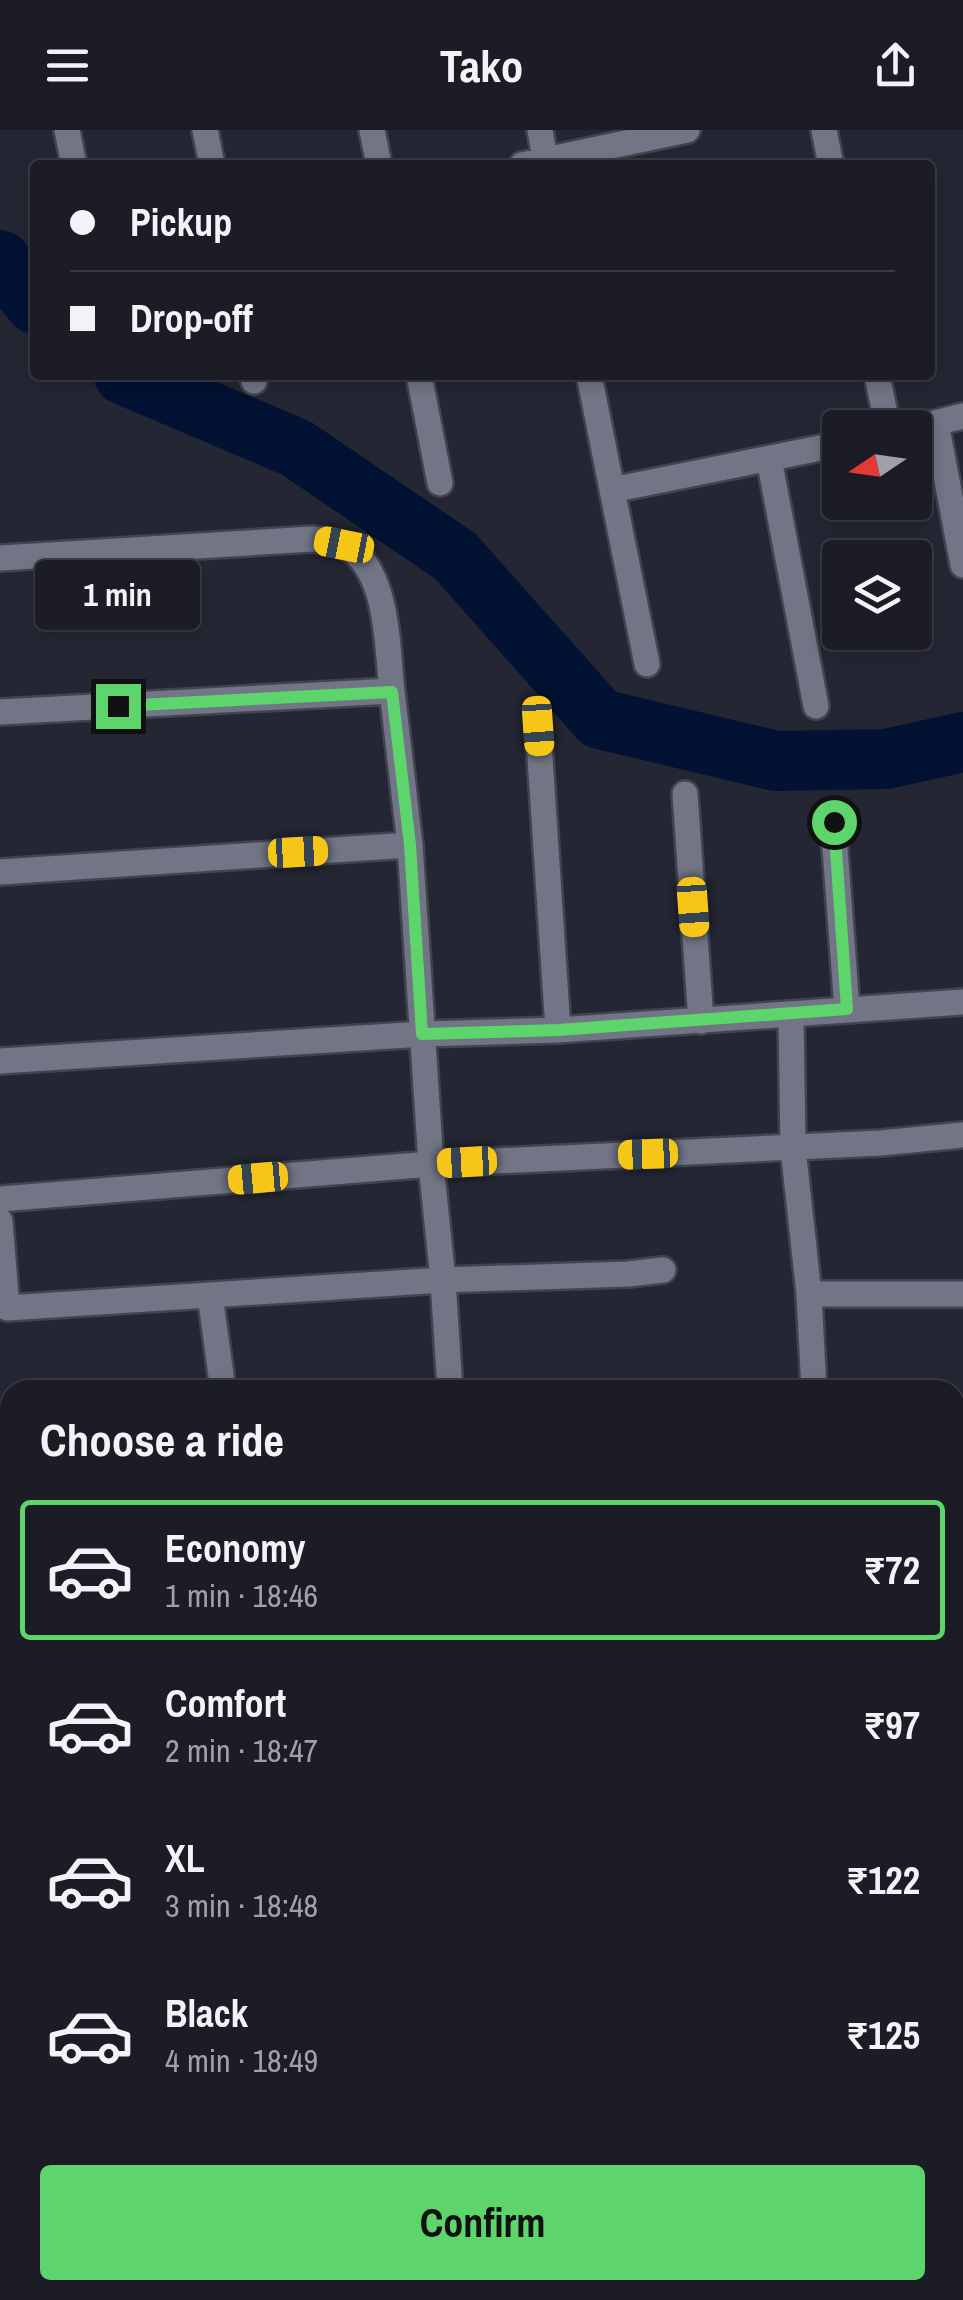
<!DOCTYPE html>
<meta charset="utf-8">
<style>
body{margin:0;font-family:"Archivo Narrow",sans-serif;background:#282932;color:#f1f3f6;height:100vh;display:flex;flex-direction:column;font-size:38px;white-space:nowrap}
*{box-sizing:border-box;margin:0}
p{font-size:32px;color:#a0a1a7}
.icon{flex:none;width:55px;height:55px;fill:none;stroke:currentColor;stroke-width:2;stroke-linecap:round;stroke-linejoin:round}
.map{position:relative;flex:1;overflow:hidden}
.panel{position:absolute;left:0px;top:1250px;width:965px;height:920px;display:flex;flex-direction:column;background:#1b1c26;border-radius:30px 30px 0 0;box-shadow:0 5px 15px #0003,0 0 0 2px #393a43}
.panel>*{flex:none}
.hud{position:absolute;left:30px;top:30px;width:905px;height:220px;border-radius:10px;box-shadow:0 5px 15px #0003,0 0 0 2px #393a43;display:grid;align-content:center;height:220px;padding:0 40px;background:#1b1c26}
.needle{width:65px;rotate:257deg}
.controls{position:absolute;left:822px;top:280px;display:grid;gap:20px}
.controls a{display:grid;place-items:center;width:110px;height:110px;border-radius:10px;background:#1b1c26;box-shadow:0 5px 15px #0003,0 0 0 2px #393a43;font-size:50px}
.end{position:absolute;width:45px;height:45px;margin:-22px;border:12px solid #5ed56c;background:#111;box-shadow:0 0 0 5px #111}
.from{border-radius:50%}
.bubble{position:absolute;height:70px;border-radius:10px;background:#1b1c26;box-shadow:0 5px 15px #0003,0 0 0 2px #393a43;font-size:32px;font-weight:700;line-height:70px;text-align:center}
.car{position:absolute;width:30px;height:60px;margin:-30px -15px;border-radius:12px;box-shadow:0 0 8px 2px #0007;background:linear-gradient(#f5c518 24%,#345 0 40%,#f5c518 0 76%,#345 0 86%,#f5c518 0)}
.hud b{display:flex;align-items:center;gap:35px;height:95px;font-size:38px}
.hud b+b{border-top:2px solid #393a43}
.hud i{width:25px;height:25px;background:#f1f3f6}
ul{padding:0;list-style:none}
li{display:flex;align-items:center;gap:30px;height:140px;margin:0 20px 15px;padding:0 20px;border:5px solid transparent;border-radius:10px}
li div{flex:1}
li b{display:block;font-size:38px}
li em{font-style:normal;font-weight:700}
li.selected{border-color:#5ed56c}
li>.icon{width:90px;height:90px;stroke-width:1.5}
h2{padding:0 40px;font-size:45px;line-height:120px}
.primary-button{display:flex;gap:20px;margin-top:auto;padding:20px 40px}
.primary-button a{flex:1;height:115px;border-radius:10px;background:#5ed56c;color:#111;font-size:40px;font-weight:700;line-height:115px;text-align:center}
header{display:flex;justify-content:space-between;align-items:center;height:130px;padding:0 40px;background:#1b1c26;font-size:45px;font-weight:700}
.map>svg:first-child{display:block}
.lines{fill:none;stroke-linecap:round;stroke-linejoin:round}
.river{stroke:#011233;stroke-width:60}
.street-casing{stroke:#41434e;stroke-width:30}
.street{stroke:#717585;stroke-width:25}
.route{stroke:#5ed56c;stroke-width:12}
</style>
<header><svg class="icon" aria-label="menu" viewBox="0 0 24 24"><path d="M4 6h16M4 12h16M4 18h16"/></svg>Tako<svg class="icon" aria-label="share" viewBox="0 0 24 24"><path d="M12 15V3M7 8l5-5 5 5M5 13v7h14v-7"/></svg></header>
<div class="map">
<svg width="963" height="2170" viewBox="0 0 963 2170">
<rect width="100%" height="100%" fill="#242633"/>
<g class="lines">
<path class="river" d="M0,130L35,174
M124,245L296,318L455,426L600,589L776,631L886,629L963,612"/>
<defs>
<path id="street" d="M67,0L74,35
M205,0L212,35
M372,0L379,35
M540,0L546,35
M824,0L831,35
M522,35L687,0
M253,245L254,251
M419,245L440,353
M589,245L647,534
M877,245L888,298
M936,293L963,435
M915,298L963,286
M769,329L816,576
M612,360L840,314
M0,428L312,409C321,410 335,411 343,415C389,436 387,518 392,561
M0,582L392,561L410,715L431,1034L443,1150L450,1260
M538,597L558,900
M685,664L701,891
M833,692L847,879
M0,742L410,715
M791,885L793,1018L809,1164L814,1260
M0,931L423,904L558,900L963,872
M0,1069L431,1034L881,1013L963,1005
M0,1091L7,1178L443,1150L628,1144L663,1140
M809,1164H963
M210,1165L223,1260
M955,1367L963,1366
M955,1522L963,1521
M0,1579L10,1581
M0,1707L10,1705
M955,1727L963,1728
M0,1927L10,1926
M955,2102L963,2103
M96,2170L98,2160
M316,2170V2160
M913,2170L914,2160"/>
</defs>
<use href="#street" class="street-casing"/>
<use href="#street" class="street"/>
</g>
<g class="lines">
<path class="route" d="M118,576L392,562L410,715L422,904L558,900L847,879L834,692"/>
</g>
</svg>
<div class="controls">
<a><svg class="needle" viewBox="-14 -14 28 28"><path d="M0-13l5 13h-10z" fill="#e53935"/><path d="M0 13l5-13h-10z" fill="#a0a1a7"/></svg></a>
<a><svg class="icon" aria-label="layers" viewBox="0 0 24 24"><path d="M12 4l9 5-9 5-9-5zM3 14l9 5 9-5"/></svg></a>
</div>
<i class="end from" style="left:834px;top:692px"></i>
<i class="end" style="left:118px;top:576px"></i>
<div class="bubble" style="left:35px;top:430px;width:165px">1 min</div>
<i class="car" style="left:344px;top:415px;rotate:281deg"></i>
<i class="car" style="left:538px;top:596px;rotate:176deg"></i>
<i class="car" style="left:298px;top:722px;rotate:87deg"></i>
<i class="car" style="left:693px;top:777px;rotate:176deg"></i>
<i class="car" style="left:648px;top:1024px;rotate:268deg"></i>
<i class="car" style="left:467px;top:1032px;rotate:267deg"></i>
<i class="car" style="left:258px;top:1048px;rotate:265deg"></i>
<div class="hud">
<b><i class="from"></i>Pickup</b>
<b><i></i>Drop-off</b>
</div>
<section class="panel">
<h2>Choose a ride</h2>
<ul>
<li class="selected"><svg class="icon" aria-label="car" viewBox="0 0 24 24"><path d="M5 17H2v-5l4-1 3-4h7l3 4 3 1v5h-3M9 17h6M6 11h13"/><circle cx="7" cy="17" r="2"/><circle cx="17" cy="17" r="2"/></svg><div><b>Economy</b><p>1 min · 18:46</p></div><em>₹72</em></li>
<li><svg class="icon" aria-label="car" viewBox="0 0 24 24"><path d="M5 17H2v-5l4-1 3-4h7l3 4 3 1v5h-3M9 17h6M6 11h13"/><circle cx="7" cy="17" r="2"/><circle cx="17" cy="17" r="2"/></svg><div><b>Comfort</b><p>2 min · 18:47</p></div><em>₹97</em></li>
<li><svg class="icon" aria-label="car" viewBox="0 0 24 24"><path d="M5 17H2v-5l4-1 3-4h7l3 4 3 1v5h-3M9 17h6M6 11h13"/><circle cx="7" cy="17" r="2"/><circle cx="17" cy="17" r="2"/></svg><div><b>XL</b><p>3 min · 18:48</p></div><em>₹122</em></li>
<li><svg class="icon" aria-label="car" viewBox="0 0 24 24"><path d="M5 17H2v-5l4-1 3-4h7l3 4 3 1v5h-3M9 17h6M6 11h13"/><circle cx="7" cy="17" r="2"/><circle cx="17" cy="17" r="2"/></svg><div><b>Black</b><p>4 min · 18:49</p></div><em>₹125</em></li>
</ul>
<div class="primary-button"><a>Confirm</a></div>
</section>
</div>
